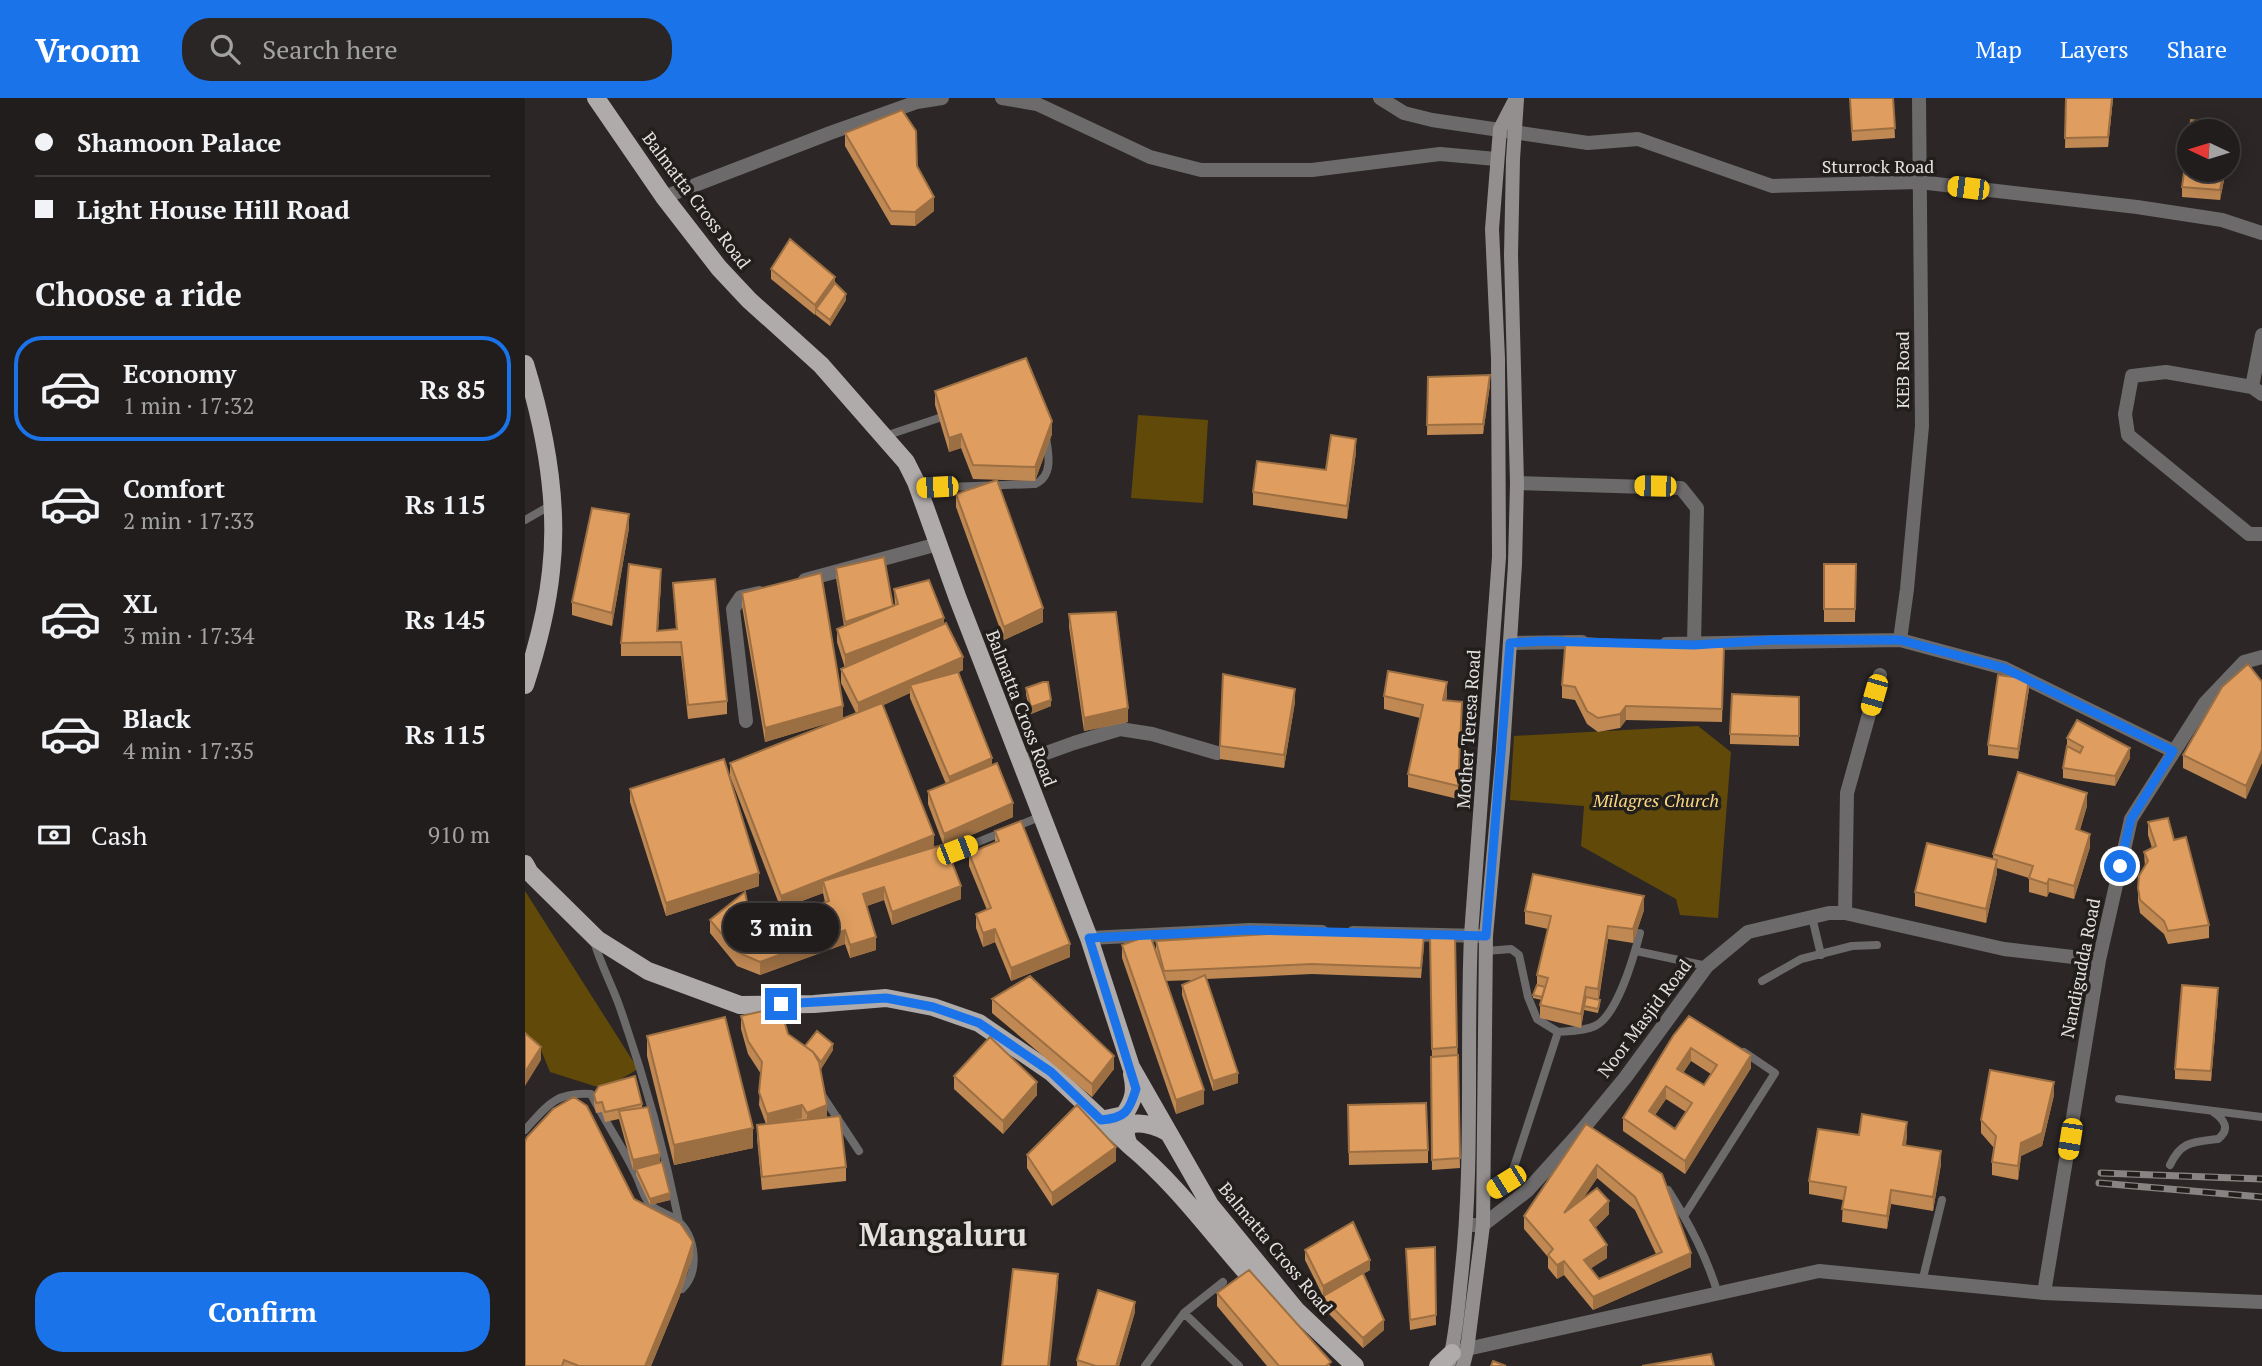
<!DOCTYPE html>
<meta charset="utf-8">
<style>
body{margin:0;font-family:"PT Serif",serif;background:#292625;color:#f1f3f6;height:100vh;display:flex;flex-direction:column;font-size:26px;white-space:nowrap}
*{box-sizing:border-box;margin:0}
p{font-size:23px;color:#a2a2a3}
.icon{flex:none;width:38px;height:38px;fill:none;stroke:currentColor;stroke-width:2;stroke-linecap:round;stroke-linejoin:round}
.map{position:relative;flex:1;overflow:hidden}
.drawer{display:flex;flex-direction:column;background:#211d1c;width:525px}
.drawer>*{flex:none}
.banner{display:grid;align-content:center;height:154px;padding:0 35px;background:#211d1c}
.needle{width:46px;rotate:274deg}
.fabs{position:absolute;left:1652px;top:21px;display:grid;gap:14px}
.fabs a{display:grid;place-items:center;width:63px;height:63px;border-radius:50%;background:#211d1c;box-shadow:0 4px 18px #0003,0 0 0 2px #3e3b3b;font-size:35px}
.end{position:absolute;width:32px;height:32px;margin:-16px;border:9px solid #1a73e8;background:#fff;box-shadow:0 0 0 4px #fff}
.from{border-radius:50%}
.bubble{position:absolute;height:49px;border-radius:24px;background:#211d1c;box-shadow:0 4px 18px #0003,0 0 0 2px #3e3b3b;font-size:23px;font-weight:600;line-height:49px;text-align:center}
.car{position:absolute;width:21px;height:42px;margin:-21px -10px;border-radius:9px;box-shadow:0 0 5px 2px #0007;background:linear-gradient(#f5c518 24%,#345 0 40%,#f5c518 0 76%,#345 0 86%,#f5c518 0)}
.banner b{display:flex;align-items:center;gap:24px;height:66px;font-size:26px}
.banner b+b{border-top:2px solid #3e3b3b}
.banner i{width:18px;height:18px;background:#f1f3f6}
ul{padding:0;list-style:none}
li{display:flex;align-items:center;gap:21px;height:105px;margin:0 14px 10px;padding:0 21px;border:4px solid transparent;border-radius:28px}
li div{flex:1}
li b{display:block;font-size:26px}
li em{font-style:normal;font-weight:600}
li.on{border-color:#1a73e8}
li>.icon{width:63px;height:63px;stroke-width:1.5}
h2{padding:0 35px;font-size:32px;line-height:84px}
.pay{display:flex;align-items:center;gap:18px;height:77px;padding:0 35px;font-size:26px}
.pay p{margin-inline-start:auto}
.button{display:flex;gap:14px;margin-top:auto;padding:14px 35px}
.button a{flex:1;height:80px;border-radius:28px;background:#1a73e8;color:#fff;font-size:28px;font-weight:600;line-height:80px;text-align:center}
header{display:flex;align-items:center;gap:42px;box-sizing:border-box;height:98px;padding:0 35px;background:#1a73e8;color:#fff}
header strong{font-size:33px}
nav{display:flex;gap:38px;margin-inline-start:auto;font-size:24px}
.search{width:490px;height:63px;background:#292625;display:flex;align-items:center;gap:18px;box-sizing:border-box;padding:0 24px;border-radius:28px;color:#a2a2a3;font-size:26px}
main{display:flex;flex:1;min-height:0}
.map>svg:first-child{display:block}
.green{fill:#614a09}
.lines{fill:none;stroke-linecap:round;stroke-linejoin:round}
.service{stroke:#6c6a6a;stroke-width:8}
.minor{stroke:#6c6a6a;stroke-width:14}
.tertiary{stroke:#6c6a6a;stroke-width:14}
.secondary{stroke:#938f8f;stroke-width:14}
.primary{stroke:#b0abab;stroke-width:18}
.rail-casing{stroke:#878483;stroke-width:7}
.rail{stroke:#221e1c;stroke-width:4.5;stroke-dasharray:13;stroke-linecap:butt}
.wall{fill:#c08853;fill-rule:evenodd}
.shaded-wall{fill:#9c6f43}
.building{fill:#df9e60;stroke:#9c6f43;stroke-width:2;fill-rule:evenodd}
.route{stroke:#1a73e8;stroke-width:9}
.labels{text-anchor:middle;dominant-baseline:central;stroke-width:7;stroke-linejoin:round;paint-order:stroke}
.street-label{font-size:18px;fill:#e4e2e1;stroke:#221e1c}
.park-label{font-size:18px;font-style:italic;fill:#fbd782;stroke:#221e1c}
.town-label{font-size:32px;font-weight:bold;fill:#e4e2e1;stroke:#221e1c}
</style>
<header>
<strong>Vroom</strong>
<div class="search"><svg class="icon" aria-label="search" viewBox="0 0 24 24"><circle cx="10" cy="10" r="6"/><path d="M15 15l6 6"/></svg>Search here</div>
<nav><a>Map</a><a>Layers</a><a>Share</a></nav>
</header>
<main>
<section class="drawer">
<div class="banner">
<b><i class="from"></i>Shamoon Palace</b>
<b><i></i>Light House Hill Road</b>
</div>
<h2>Choose a ride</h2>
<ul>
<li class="on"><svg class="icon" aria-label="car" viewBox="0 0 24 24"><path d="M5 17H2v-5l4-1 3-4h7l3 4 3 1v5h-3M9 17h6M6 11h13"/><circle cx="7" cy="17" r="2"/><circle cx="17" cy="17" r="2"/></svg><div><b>Economy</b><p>1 min · 17:32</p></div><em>Rs 85</em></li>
<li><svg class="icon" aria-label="car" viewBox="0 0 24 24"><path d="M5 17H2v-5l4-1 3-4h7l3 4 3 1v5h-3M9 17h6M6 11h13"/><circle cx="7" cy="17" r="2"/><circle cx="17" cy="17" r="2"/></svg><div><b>Comfort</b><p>2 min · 17:33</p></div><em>Rs 115</em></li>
<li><svg class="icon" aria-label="car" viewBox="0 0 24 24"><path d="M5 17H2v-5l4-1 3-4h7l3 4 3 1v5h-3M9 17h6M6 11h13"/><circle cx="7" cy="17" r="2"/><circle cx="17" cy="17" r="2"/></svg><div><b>XL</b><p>3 min · 17:34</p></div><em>Rs 145</em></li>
<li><svg class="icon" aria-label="car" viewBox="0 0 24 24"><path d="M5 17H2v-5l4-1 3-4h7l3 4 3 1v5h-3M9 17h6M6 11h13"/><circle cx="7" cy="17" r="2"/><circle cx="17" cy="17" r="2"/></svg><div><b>Black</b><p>4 min · 17:35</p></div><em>Rs 115</em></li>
</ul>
<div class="pay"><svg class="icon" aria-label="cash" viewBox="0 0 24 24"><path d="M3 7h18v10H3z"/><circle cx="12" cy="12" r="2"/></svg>Cash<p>910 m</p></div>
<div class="button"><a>Confirm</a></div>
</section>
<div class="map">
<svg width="1737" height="1268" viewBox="0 0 1737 1268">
<rect width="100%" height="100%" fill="#2c2726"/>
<path class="green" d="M613,317L683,322L678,405L606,400Z
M1173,628L1206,654L1193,820L1155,817L1151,801L1056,748L1059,708L985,702L989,638Z
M0,793L113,971L79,991L25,974L14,947L0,939Z"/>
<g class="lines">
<path class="service" d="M360,338L423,317
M393,390L510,386C528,378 524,357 521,340
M0,422L28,406
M416,759L517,718
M1287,819L1296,857
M69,843C75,865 86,885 94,907C119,978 139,1051 154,1124
M1111,853L1182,868
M1237,883L1276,861L1327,848L1352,847
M1033,934C1045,933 1059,933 1070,928C1092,918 1109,858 1115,835
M297,997L334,1053
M1594,1001L1737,1019
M0,1032C23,1007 30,994 66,996C80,1024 98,1049 111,1077C115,1085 117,1094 122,1102C127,1113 144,1115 153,1123C171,1139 175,1174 157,1191
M1645,1067C1656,1043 1668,1044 1693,1041C1706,1031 1699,1021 1688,1014
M1143,1092C1165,1127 1181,1157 1193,1196
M959,1098L981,1084L988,1072L1033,934L1012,921L1003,899L994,857L986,851L961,853
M1159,1118L1250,975L1219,954
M1397,1184L1417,1102
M659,1215L698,1184
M620,1268L659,1215L714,1268"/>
<path class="minor" d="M1727,289L1737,237
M1737,296L1727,289L1641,274L1607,278L1600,316L1603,337L1724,436H1737
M992,385L1156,390L1172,410L1169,546
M280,482L413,446
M1375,542L1382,491L1397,328L1394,0
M985,545L1057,544
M1141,546L1375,542L1479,570L1648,653
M221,623L208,511L216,499L234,495
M496,664L549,645L595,631L627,636L692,655
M1320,815L1322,695L1355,577
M828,835L958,838
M564,840L725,832L797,834"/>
<path class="tertiary" d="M477,0L512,6L625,59L676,72H787L915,56L971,61
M855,0L879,15L907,22L1063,45L1113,41L1247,88L1394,84L1612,109L1697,122L1737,135
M139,99L305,35L392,4L417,0
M942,1127H958L1002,1093L1057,1032L1100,980L1182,868L1223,834L1304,815H1320L1479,851L1574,862
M1519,1195L1574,862L1606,721L1680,605L1719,564L1737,559
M933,1253L1294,1173L1519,1195L1737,1204"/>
<path class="secondary" d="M924,1265C931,1238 933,1209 936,1180C949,1066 941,952 946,837L974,459L973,260L967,131L975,31L991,0
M938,1268L942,1252L958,1127L961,838L978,652L990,466L992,385L986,157L988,61L992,1"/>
<path class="primary" d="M71,0L139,99L194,170L224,202L296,267L381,364L391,384L433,501L564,840L606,969L685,1107L771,1212L830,1268
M0,266C20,331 34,404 26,473C22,512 12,550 0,587
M0,766L5,775L72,841L123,873L215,907L289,906L361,900L408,909L454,925L526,974L604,1047
M576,1022L599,1017C609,1002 611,993 607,976
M642,1034C627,1025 590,1016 604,1047C655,1089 692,1143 736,1191
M913,1268L927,1255"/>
<defs>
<path id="rail" d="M1576,1075L1737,1081
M1574,1085L1737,1099"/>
</defs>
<use href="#rail" class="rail-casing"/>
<use href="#rail" class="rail"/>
</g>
<path class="wall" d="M1325,0H1368L1370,40L1327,43Z
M1541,0H1588L1583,49L1540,50Z
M1664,33L1701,72L1695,102L1657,99V89Z
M320,35L392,68L409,113L390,128L366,127L320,48Z
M246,171L310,185L321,202L305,228L291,217V215L290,217L246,181Z
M903,279L965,287L958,336L902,337Z
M410,293L527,336L510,383L448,381L436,350L424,354L410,307Z
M831,354L822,421L728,407V394L801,372Z
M431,396L518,524L479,542L431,409Z
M104,430L87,528L47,517V504Z
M1299,466H1331L1330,524H1299Z
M311,470L368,508L370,507L369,491L419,526L438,572L434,574L467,667L488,719L421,748L436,801L367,827L359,802L342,808L351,852L325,860L320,846L235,877L212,868L185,835V822L227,829L300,804L298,795L256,811L205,678V665L313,622L240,644L217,508V495L318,620L331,615L316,585V571L320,570L312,544V531L319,528L311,480ZM385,595V600L421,686L403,693V706L418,746L409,749L358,607Z
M136,485L133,533L151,531L148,485L202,603V616L163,621L156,558H96V545Z
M544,516L603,624L559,633L544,529Z
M1199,549L1197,624L1101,622L1095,630L1073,634L1062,626L1050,602L1037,600V587Z
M1737,584L1721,701L1658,670V657Z
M501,590L526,608L506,616L501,597Z
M1504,591L1493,661L1463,657V647Z
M859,598H922L921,602L937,617L933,701L883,689V676L895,620L859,611Z
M1274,599V648L1205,646V636Z
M770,604L759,670L695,661V648Z
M1542,640L1605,660L1590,688L1538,680V670L1542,648Z
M105,691L234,788L141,818L105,704Z
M1562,708L1555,732L1565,749L1549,801L1524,794L1522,799L1504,794V780L1472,770V775L1461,825L1390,808V794L1468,761V756Z
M1623,724L1649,742L1684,827V840L1643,846L1639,836L1615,815L1613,803V790L1620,769L1619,754L1627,750L1623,737Z
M470,733L545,859L486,883L470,844L458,849L451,830V816L462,812L444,768V755L470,744Z
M1119,812L1108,845L1083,841L1074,901L1075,905L1073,915L1059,912L1056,930L1015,920V907L1017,902L1008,900V897L1012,887V877L1023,831L1000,826V813Z
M930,837L935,1070L907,1072L906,959H907L905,839Z
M631,843L899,847L896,880L787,876L681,881L713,985L688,993L657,897V887L669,882L641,883L679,1006L651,1016L597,860V847L634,863L631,853Z
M1693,900L1686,983L1650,981V971Z
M467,901L589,971L567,999L467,915Z
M216,918L263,936L280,948L308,952L296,971L295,970L302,1019L321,1069V1083L237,1092L232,1040V1027L241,1026L234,1007L236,976L223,956L216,931Z
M122,938L228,1050L149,1067L122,958Z
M1148,938L1226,970L1160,1076L1098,1033V1020ZM1166,963L1186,976L1179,987L1158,975ZM1141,1001L1161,1014L1150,1031L1130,1017Z
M429,978L512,997L478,1036L429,991Z
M69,996L117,1006V1010L135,1065L145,1102L125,1107L111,1077V1072H108L94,1021L80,1024L77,1014L71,1015L69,1006Z
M1529,997L1517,1048L1496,1058L1493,1082L1467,1077V1064L1469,1050L1456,1035V1022Z
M823,1020L903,1052V1065L824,1067Z
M1061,1026L1166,1169L1068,1212L1039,1177L1032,1181L1023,1170V1159L999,1131V1118ZM1072,1080L1110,1112L1131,1156L1074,1181L1066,1170L1082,1160L1070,1130L1084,1116L1057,1102Z
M1334,1037H1382L1381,1047L1416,1066L1408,1113L1366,1106L1362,1131L1317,1124L1318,1102L1284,1096V1083Z
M502,1057L591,1063L527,1108L502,1070Z
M109,1101L168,1157L154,1200L126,1268H0Z
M910,1149L911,1227L885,1232L881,1151Z
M780,1152L845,1172L838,1176L859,1232L838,1250L797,1209V1199L798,1198L780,1162Z
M692,1195L806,1268H742L692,1208Z
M610,1214L594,1268H552V1262Z"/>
<path class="shaded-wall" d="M1587,0H1588L1583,49V39Z
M1699,72H1701L1695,102V92Z
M409,99V113L390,128V114Z
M310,179V189L291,211V215L290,217V207Z
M321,196V202L305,228V222Z
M965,277V287L958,336V326Z
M527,323V336L510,383V369Z
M436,336V350L424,354V340Z
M831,341V354L822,421V408Z
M104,416V430L87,528V515Z
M136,471V485L132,547V533Z
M368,508L320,534V524Z
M518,510V524L479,542V529Z
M419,520V533L320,571V557Z
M438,559V572L388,594L385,587V595L333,619V605Z
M1504,581V591L1493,661V651Z
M922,584V598L918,615V602Z
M770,591V604L759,670V657Z
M526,602V608L506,616V609Z
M937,604V617L933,701V688Z
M318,608V621L240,644V630Z
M1101,608V622L1095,630V616Z
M603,610V624L559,633V620Z
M1605,650V660L1590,688V678Z
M1737,652V665L1721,701V688Z
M467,660V673L424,693V679Z
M1562,695V708L1551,744V731Z
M488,705V719L419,749V736Z
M1565,736V749L1549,801V788Z
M409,737V750L298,783V795L256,811V798Z
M1472,762V775L1461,825V811Z
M234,775V788L141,818V805Z
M1524,781V794L1522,799V786Z
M436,788V801L367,827V814Z
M359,789V802L338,809V796Z
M1119,798V812L1108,845V831Z
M1083,828V841L1073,905V891Z
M470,831V844L458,849V835Z
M320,832V846L235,877V864Z
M351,839V852L325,860V847Z
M545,846V859L486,883V870Z
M1061,889V902L1056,930V916Z
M1693,890V900L1686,983V973Z
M308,946V952L296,971V964Z
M16,949V962L0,988V974Z
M1166,950V963L1152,984V971Z
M1226,957V970L1160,1076V1063Z
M589,958V971L567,999V986Z
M713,975V985L688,993V983Z
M512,984V997L478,1036V1023Z
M1529,984V997L1517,1048L1496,1058L1493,1082V1068L1496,1045Z
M1141,988V1001L1124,1026V1013Z
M679,992V1006L651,1016V1002Z
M277,1007V1020L242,1029V1016Z
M302,1007V1020L282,1029V1015Z
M1382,1024V1037L1378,1060V1047Z
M228,1030V1050L149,1067V1047Z
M591,1049V1063L527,1108V1095Z
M1416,1053V1066L1408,1113V1099Z
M135,1056V1066L108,1072V1062Z
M1072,1067V1080L1039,1129V1115Z
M1366,1092V1106L1362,1131V1118Z
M145,1095V1102L125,1107V1101Z
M1084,1103V1116L1065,1135V1122Z
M168,1144V1157L154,1200L126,1268H120Z
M1082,1147V1160L1059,1175V1162Z
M1166,1155V1169L1068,1212V1199Z
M845,1162V1172L798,1198V1188Z
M1039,1163V1177L1032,1181V1167Z
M533,1176V1189L525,1268H523Z
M610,1204V1214L594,1268H591Z
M859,1222V1232L838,1250V1240Z"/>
<path class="building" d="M1325,0H1368L1370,30L1327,33Z
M1541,0H1587L1583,39L1540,40Z
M377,12L391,33L392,68L409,99L390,114L366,113L320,35Z
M1666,22L1696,26V33H1664V72H1699L1695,92L1657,89Z
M265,141L310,179L290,207L246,171Z
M310,185L321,196L305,222L291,211Z
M501,260L527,323L510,369L448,367L436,336L424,340L410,293Z
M965,277L958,326L902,327L903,279Z
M806,337L831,341L822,408L728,394L732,363L801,372Z
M472,382L518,510L479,529L431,396Z
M67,410L104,416L87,515L47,504Z
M359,459L368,508L320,524L311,470Z
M104,466L136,471L132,533L152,531L148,485L190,481L202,603L163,607L156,544L96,545Z
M1299,466H1331L1330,511H1299Z
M296,475L318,608L240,630L217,495Z
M404,482L419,520L320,557L312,531L373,506L369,491Z
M591,514L603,610L559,620L544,516Z
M421,525L438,559L333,605L316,571Z
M1041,539L1199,549L1197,611L1101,608L1095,616L1073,620L1062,613L1050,589L1037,587Z
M1723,566L1737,584V652L1721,688L1658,657L1697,589Z
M863,573L922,584L918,602L937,604L933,688L883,676L898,607L859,598Z
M433,574L467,660L424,679L385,587Z
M698,576L770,591L759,657L695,648Z
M1473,577L1504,581L1493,651L1463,647Z
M518,584H523L526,602L506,609L501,590Z
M1207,596L1274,599V638L1205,636Z
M357,605L409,737L256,798L205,665Z
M1552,622L1605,650L1590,678L1538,670L1542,648L1555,655L1558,649L1542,640Z
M199,661L234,775L141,805L105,691Z
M472,665L488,705L419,736L403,693Z
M1493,674L1562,695L1551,731L1565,736L1549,788L1524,781L1522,786L1504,780L1508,768L1468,756Z
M1643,720L1649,742L1661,739L1684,827L1643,833L1639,823L1615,802L1613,790L1614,778L1623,763L1619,754L1631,748L1623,724Z
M496,723L545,846L486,870L470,831L458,835L451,816L466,810L444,755L474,743L470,733Z
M1402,745L1472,762L1461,811L1390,794Z
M420,746L436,788L367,814L359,789L338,796L351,839L325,847L320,832L235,864L212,854L185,822L220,794L227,829L304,803L298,783Z
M1008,776L1119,798L1108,831L1083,828L1073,891L1061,889L1056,916L1015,907L1023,880L1012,877L1026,818L1000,813Z
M792,833L899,837L896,870L787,866L639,873L631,843Z
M625,837L679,992L651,1002L597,847Z
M930,837L932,949L907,951L905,839Z
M680,877L713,975L688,983L657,887Z
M505,878L589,958L567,986L467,901Z
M1012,887L1020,889L1017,899L1008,897Z
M1657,887L1693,890L1686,973L1650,971Z
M1061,899L1075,902L1073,911L1059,908Z
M255,909L263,936L288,954L294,964L302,1007L282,1015L277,1007L242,1016L234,994L237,964L223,943L216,918Z
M1164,918L1226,957L1160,1063L1098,1020L1148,938ZM1166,950L1192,967L1179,987L1152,971ZM1141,988L1167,1005L1150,1031L1124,1013Z
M200,919L228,1030L149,1047L122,938Z
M292,933L308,946L296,964L288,954L280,948Z
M0,935L16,949L0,974Z
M465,939L512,984L478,1023L429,978Z
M933,957L935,1060L907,1062L906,959Z
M1465,972L1529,984L1517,1035L1496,1045L1493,1068L1467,1064L1471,1038L1456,1022Z
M110,978L117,1006L80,1014L77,1004L71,1005L69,996L74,988Z
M49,999L62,1008L109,1101L155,1125L168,1144L154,1186L120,1268H54L39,1262L37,1268H0V1044L2,1039L28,1011Z
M901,1005L903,1052L824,1054L823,1007Z
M552,1007L591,1049L527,1095L502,1057Z
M123,1009L135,1056L108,1062L94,1013Z
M1337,1016L1382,1024L1378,1047L1416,1053L1408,1099L1366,1092L1362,1118L1317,1111L1321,1089L1284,1083L1293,1031L1334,1037Z
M315,1018L321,1069L237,1079L232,1027Z
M1061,1026L1137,1076L1166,1155L1068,1199L1039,1163L1032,1167L1023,1157L1028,1151L999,1118ZM1072,1067L1110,1099L1137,1154L1074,1181L1059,1162L1082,1147L1065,1122L1084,1103L1072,1090L1039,1115Z
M137,1064L145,1095L125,1101L111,1071Z
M828,1124L845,1162L798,1188L780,1152Z
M910,1149L911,1217L885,1222L881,1151Z
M488,1171L533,1176L523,1268H477Z
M724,1172L806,1264L801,1268H754L692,1195Z
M838,1175L859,1222L838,1240L797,1199Z
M573,1192L610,1204L591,1268H571L552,1262Z
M1186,1256L1189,1268H1117Z
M968,1263L981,1268H966Z"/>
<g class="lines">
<path class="route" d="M256,906L361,900L408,909L454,925L526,974L576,1022C600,1020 604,1014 611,991L564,840L725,832L961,838L985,545L1019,543L1169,547L1247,542H1375L1479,570L1648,653L1606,721L1595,768"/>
</g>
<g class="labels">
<g class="street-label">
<text x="1353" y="68">Sturrock Road</text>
<text transform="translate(172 102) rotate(53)">Balmatta Cross Road</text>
<text transform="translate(1377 272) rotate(-90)">KEB Road</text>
<text transform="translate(497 610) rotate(69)">Balmatta Cross Road</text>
<text transform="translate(943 631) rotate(-86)">Mother Teresa Road</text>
<text transform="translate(1555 870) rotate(-79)">Nandigudda Road</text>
<text transform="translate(1119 920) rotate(-53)">Noor Masjid Road</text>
<text transform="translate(751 1150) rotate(50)">Balmatta Cross Road</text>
</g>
<g class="park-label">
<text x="1131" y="702">Milagres Church</text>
</g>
<g class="town-label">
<text x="418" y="1136">Mangaluru</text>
</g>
</g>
</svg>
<div class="fabs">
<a><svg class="needle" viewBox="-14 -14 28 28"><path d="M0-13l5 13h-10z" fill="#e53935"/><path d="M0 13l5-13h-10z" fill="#a2a2a3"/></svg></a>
</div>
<i class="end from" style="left:1595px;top:768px"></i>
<i class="end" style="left:256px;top:906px"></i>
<div class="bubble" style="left:198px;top:805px;width:116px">3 min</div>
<i class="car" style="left:1443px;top:90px;rotate:277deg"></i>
<i class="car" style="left:1130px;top:388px;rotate:271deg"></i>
<i class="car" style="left:412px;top:389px;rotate:267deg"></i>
<i class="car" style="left:1349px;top:597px;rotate:196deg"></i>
<i class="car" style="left:432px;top:752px;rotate:69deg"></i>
<i class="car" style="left:1545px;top:1041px;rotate:189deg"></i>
<i class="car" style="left:981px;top:1084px;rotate:238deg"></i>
</div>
</main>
